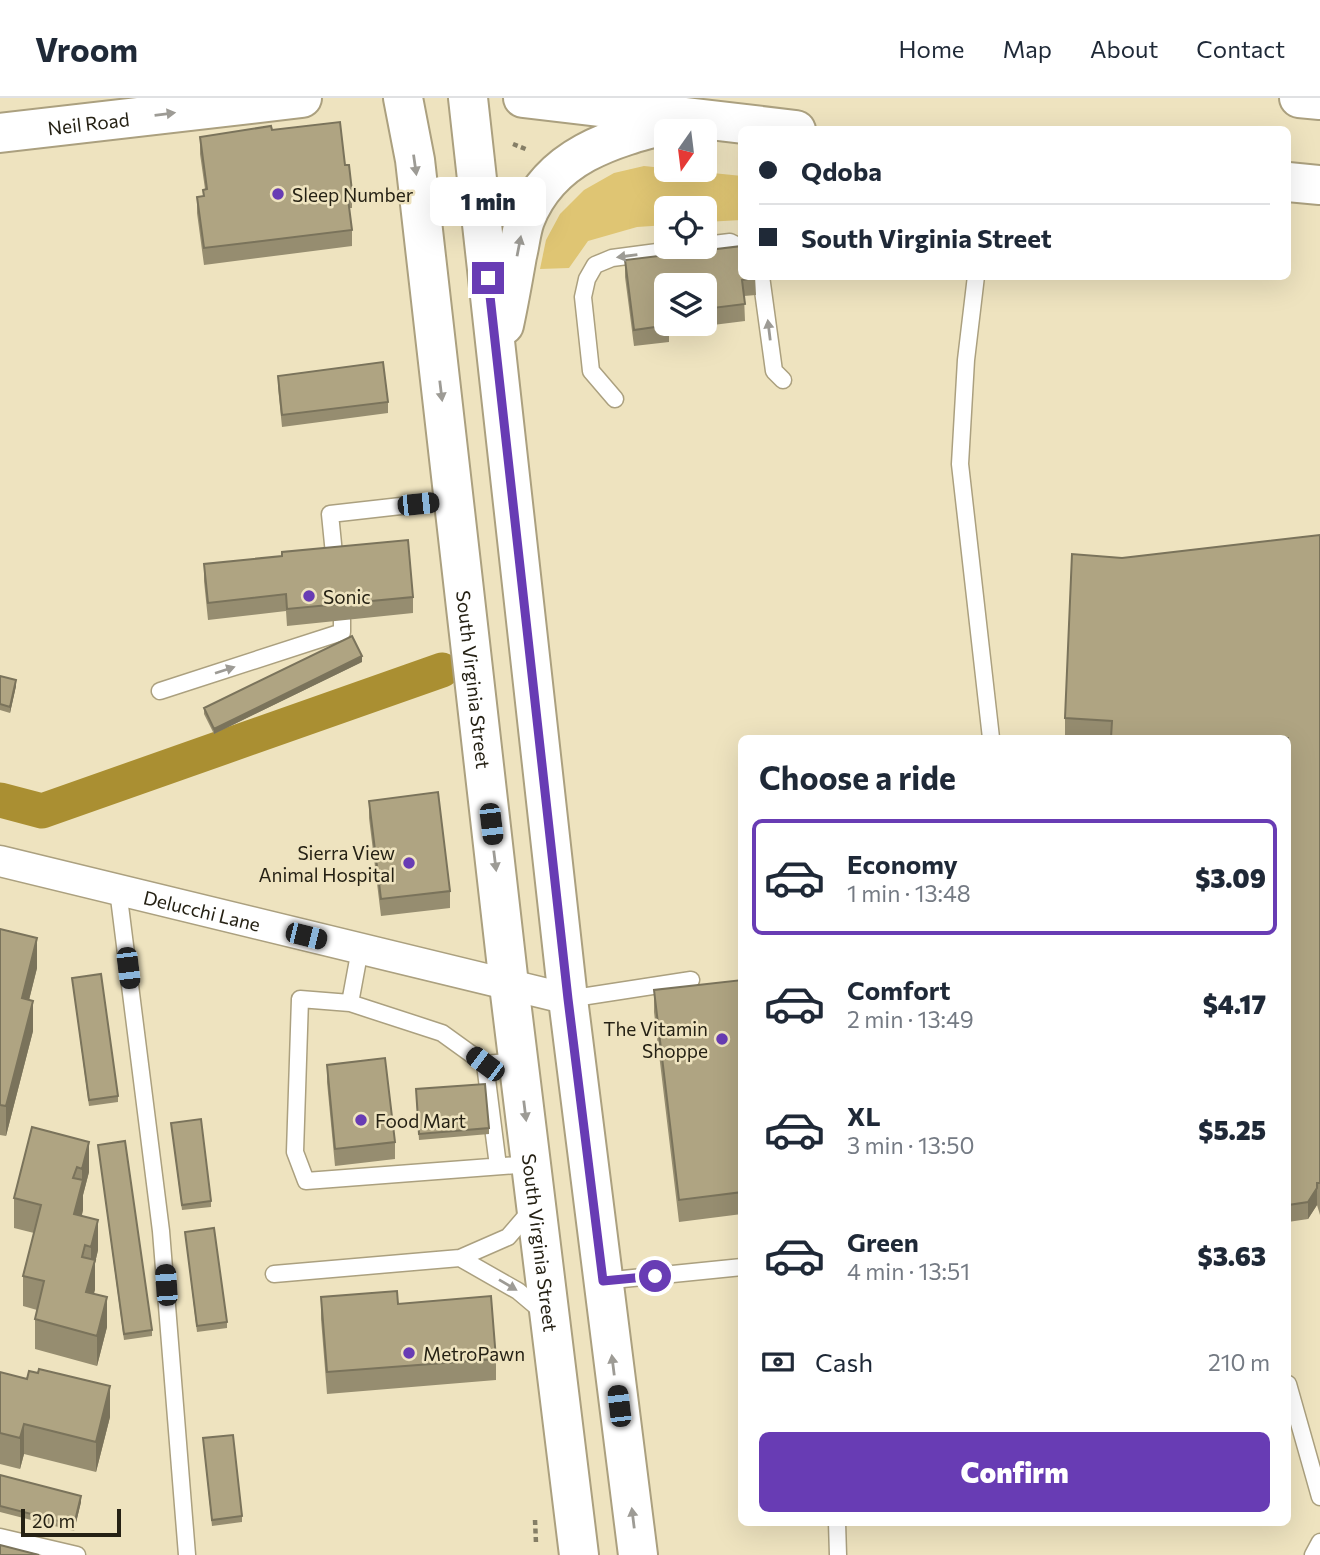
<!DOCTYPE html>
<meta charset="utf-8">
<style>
body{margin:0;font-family:Commissioner,sans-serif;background:#f6f6f7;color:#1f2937;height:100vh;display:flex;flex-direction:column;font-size:26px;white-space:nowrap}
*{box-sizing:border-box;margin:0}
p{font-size:23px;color:#747a83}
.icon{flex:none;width:38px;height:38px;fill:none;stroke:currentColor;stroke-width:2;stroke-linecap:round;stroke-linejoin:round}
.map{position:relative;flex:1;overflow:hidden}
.side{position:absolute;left:738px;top:637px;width:553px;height:791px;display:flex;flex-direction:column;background:#fff;border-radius:10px;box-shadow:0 7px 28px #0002}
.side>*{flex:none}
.banner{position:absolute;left:738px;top:28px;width:553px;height:154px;border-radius:10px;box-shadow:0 7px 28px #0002;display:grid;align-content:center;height:154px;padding:0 21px;background:#fff}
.needle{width:46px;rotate:194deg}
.tools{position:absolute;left:654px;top:21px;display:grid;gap:14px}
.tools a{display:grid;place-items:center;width:63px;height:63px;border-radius:10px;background:#fff;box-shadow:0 7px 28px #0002;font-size:35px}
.scale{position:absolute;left:21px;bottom:18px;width:100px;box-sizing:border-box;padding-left:7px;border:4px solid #252114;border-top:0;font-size:19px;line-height:24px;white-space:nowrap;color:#252114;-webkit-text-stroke:5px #eee3bf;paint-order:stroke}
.end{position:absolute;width:32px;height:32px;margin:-16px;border:9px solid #683cb4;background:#fff;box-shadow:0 0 0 4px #fff}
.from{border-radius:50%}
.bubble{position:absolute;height:49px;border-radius:10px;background:#fff;box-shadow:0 7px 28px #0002;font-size:23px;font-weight:800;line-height:49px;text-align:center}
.car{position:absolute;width:21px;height:42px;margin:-21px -10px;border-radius:9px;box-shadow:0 0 5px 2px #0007;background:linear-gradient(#222 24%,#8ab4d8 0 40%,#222 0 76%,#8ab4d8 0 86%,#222 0)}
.banner b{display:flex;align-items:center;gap:24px;height:66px;font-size:26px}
.banner b+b{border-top:2px solid #e0e1e3}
.banner i{width:18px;height:18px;background:#1f2937}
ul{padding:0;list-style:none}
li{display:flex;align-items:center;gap:21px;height:116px;margin:0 14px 10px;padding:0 7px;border:4px solid transparent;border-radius:10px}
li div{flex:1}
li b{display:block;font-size:26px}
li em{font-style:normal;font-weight:800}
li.selected{border-color:#683cb4}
li>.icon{width:63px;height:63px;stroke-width:1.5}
h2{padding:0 21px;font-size:32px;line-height:84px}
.pay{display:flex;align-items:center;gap:18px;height:77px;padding:0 21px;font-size:26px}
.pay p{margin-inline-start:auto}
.button{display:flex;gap:14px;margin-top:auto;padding:14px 21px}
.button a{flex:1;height:80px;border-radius:10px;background:#683cb4;color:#fff;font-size:28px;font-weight:800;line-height:80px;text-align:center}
header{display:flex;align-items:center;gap:42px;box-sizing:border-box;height:98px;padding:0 35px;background:#fff;border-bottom:2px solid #e0e1e3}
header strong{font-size:33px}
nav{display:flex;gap:38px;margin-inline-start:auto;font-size:24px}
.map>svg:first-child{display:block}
.green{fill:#dfc573}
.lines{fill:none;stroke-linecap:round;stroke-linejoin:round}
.canal{stroke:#aa8f32;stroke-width:35}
.service-casing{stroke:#aba07f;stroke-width:19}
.minor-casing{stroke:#aba07f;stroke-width:33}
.tertiary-casing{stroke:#aba07f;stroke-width:42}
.secondary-casing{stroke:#aba07f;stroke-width:42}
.primary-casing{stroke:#aba07f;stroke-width:42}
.path{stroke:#857e66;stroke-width:4.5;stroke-dasharray:5 3.5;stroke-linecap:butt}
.service{stroke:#fff;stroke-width:16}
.minor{stroke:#fff;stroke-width:30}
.tertiary{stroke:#fff;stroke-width:38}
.secondary{stroke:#fff;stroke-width:38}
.primary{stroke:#fff;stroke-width:38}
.wall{fill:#968d70}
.shaded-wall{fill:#7a735b}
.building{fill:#afa482;stroke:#7a735b;stroke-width:2}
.oneway{fill:#9d9b95}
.route{stroke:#683cb4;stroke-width:9}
.poi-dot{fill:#683cb4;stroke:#eee3bf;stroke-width:2.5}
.labels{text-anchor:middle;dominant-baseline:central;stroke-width:5;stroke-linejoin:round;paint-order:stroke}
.street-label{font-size:19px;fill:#252114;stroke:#eee3bf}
.poi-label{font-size:19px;fill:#252114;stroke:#eee3bf;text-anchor:start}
</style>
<header>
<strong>Vroom</strong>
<nav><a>Home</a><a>Map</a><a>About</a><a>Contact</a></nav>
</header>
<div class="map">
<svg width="1320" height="1457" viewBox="0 0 1320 1457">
<rect width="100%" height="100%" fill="#eee3bf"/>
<path class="green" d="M644,68L742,78V122L705,124V110H667V127L637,129L588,143L569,170L540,171L546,142L560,116L584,92L614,75Z"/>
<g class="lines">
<path class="canal" d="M0,702L42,713L442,572"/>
<defs>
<path id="service" d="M705,147L730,144L742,150
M761,178L774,273L783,282
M976,178L966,262L960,366L991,640
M615,301L591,273L583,199L587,181L595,167L612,160L695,149
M335,466L330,416L454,402
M160,593L342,534V522
M118,792L161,1133L187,1457
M360,851L350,905L300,901L295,1054L306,1083L531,1066
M568,901L691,882
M350,905L442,935L485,966L518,963
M485,966L498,1068
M460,1160L518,1193L543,1214
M274,1176L460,1160L508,1139L533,1110
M603,1183L742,1169
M1288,1286L1320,1399
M837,1424L838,1457
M0,1439L77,1457
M1313,1457L1320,1444"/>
<g id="minor">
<path id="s1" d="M0,763L568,901"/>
</g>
<g id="tertiary">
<path id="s2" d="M0,35L302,0"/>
</g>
<path id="secondary" d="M523,0L796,32
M1299,0L1320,2
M1288,84L1320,87"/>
<g id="primary">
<path id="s3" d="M403,0L415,62L509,887L579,1457"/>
<path d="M468,0L568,901L638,1457"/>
<path d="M504,227C509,204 513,181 517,158C520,146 521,133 525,122C553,50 624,38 690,20"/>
</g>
</defs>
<use href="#service" class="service-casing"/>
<use href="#minor" class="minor-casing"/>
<use href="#tertiary" class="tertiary-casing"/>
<use href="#secondary" class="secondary-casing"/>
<use href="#primary" class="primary-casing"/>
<path class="path" d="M513,46L528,52
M535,1422L536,1445"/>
<use href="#service" class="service"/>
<use href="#minor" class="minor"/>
<use href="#tertiary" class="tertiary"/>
<use href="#secondary" class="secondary"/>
<use href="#primary" class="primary"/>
</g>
<path class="wall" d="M272,32L345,67L352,93V110H349L352,132V148L204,167L197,115V99L203,98V92L205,91L200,56V39Z
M625,162L755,178L756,197L744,198L745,223L713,227L712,221L705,222V187H667V226H692V229L669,232V244L634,248L625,179Z
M278,278L388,304V315L282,329L278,289Z
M1320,437V1117L1317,1107L1308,1121L1288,1124V640H1111L1065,637V620L1122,460Z
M204,466L413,499V515L287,528L286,513L208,522L204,483Z
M362,564L214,636L204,616V610Z
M0,578L16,588L10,615L0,612Z
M369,703L450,793V810L381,818L369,720Z
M0,831L37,870L29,902L33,933L6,1038L0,1037Z
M72,880L118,998V1004L89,1008Z
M742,882V1116L679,1124L654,914V892Z
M327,967L395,1044V1061L335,1068L327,984Z
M416,997L489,1030V1036L419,1042Z
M171,1025L211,1103V1109L182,1112Z
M32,1029L89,1074L83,1097V1112L82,1117L98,1152L95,1165L94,1196L107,1229L97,1268L35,1251V1221L37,1212L23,1208V1178L34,1135L14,1130V1100Z
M98,1047L152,1232V1238L124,1242Z
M185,1134L227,1224V1230L197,1234Z
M321,1199L398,1206L496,1261V1282L327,1296L321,1221Z
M0,1274L110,1319L96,1374L24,1356L20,1371L0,1366Z
M203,1340L242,1418V1424L212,1428Z
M0,1377L81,1404L74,1433L0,1414Z"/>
<path class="shaded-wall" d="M362,558V564L214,636V631Z
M16,582V588L10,615V609Z
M37,840V870L22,930V900Z
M33,903V933L6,1038V1008Z
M89,1044V1074L83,1097V1112L74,1146V1116L82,1086V1071Z
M1317,1090V1107L1308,1121V1104Z
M98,1122V1152L95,1165V1192L86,1224V1194L91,1177V1149Z
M107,1199V1229L97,1268V1238Z
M110,1288V1319L96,1374V1344Z
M24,1326V1356L20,1371V1340Z
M81,1398V1404L74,1433V1427Z"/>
<path class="building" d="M340,24L345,67H349L352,93H347L352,132L204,150L197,99L204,98L203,92L207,91L200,39L271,28L272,32Z
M742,148V178H755L756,180L742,182L745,206L713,210L712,204L705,205V187H667V226H669V227L634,232L625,162Z
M383,264L388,304L282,317L278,278Z
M1320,437V1085H1317V1090L1308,1104L1288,1107V640H1111L1112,623L1065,620L1072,456L1122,460Z
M408,442L413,499L287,511L286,496L208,505L204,466L282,458V454Z
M352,538L362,558L214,631L204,610Z
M0,578L16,582L10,609L0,606Z
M438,694L450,793L381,801L369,703Z
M0,831L37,840L22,900L33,903L6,1008L0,1007Z
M101,876L118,998L89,1002L72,880Z
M742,882V1094L679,1102L654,892Z
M385,960L395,1044L335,1051L327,967Z
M485,986L489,1030L419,1036L416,991Z
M201,1021L211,1103L182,1107L171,1025Z
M32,1029L89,1044L82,1071L77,1069L73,1080L83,1082L74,1116L98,1122L91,1149L85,1147L82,1159L95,1162L86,1194L107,1199L97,1238L35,1221L44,1183L23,1178L41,1107L14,1100Z
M125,1043L152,1232L124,1236L98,1047Z
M214,1130L227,1224L197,1228L185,1134Z
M397,1193L398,1206L491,1198L496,1261L327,1274L321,1199Z
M39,1271L110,1288L96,1344L24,1326L20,1340L0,1335V1274L27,1281L29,1273L38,1275Z
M233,1337L242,1418L212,1422L203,1340Z
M0,1377L81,1398L74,1427L0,1408Z
M0,1447L39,1457H0Z"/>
<defs><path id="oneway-solid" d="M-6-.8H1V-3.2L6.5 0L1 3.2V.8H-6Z" transform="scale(1.75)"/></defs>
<g class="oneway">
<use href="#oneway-solid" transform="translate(165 16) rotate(-7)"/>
<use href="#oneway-solid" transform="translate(415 67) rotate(82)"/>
<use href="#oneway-solid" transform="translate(519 148) rotate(-79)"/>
<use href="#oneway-solid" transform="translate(627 158) rotate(172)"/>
<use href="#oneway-solid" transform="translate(769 232) rotate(-97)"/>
<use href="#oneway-solid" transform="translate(441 293) rotate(83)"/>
<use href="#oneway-solid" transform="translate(225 572) rotate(-18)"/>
<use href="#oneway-solid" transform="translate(495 763) rotate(83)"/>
<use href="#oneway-solid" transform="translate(525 1013) rotate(83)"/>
<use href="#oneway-solid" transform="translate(508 1187) rotate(31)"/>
<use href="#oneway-solid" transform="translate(613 1267) rotate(-97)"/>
<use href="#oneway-solid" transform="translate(633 1420) rotate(-97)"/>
</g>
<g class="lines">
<path class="route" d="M488,180L568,901L603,1183L655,1178"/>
</g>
<g class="poi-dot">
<circle cx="278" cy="96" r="7"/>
<circle cx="309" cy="498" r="7"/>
<circle cx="409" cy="765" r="7"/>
<circle cx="722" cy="941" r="7"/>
<circle cx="361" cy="1022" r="7"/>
<circle cx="409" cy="1255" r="7"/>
</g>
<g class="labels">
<g class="street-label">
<text stroke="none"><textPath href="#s2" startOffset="89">Neil Road</textPath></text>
<text stroke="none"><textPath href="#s3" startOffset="586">South Virginia Street</textPath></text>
<text stroke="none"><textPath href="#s1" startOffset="208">Delucchi Lane</textPath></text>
<text stroke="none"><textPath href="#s3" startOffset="1153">South Virginia Street</textPath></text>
</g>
<g class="poi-label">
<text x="292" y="96">Sleep Number</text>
<text x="323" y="498">Sonic</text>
<text x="395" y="754" text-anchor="end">Sierra View<tspan x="395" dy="22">Animal Hospital</tspan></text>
<text x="708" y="930" text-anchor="end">The Vitamin<tspan x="708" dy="22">Shoppe</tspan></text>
<text x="375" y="1022">Food Mart</text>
<text x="423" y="1255">MetroPawn</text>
</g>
</g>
</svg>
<div class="tools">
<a><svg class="needle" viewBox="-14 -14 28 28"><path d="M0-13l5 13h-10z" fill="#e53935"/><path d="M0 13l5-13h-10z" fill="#747a83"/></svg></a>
<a><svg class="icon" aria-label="locate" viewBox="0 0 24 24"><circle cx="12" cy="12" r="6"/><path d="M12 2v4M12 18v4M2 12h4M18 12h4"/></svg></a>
<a><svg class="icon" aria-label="layers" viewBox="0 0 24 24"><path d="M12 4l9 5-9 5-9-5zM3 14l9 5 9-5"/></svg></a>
</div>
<div class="scale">20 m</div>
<i class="end from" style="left:655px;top:1178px"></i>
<i class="end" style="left:488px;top:180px"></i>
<div class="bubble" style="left:430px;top:79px;width:116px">1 min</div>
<i class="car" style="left:418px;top:406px;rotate:84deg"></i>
<i class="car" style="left:491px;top:726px;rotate:173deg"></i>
<i class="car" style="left:306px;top:838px;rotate:104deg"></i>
<i class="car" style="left:128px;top:870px;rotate:173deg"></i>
<i class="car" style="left:485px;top:966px;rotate:307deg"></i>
<i class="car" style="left:166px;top:1187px;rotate:356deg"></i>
<i class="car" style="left:619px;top:1308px;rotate:353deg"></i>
<div class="banner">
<b><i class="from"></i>Qdoba</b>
<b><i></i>South Virginia Street</b>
</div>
<section class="side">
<h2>Choose a ride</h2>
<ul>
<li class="selected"><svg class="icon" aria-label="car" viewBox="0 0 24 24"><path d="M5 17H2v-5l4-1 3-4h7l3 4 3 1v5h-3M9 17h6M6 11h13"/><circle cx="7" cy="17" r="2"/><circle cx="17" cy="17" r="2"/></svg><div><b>Economy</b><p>1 min · 13:48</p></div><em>$3.09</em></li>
<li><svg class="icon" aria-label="car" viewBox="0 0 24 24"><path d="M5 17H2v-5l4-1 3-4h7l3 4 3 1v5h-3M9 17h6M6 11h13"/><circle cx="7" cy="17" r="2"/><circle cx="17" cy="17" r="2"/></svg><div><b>Comfort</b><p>2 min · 13:49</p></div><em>$4.17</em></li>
<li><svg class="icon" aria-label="car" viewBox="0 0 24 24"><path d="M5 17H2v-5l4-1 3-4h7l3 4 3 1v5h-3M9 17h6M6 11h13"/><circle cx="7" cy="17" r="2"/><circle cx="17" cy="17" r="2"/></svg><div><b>XL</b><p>3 min · 13:50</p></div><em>$5.25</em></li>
<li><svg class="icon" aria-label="car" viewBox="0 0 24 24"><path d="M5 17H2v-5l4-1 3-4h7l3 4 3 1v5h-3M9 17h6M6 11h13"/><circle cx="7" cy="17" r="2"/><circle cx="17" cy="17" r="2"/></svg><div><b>Green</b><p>4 min · 13:51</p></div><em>$3.63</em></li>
</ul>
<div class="pay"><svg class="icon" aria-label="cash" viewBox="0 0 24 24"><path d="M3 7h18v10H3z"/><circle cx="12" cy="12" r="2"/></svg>Cash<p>210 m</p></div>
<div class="button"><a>Confirm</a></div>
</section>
</div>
